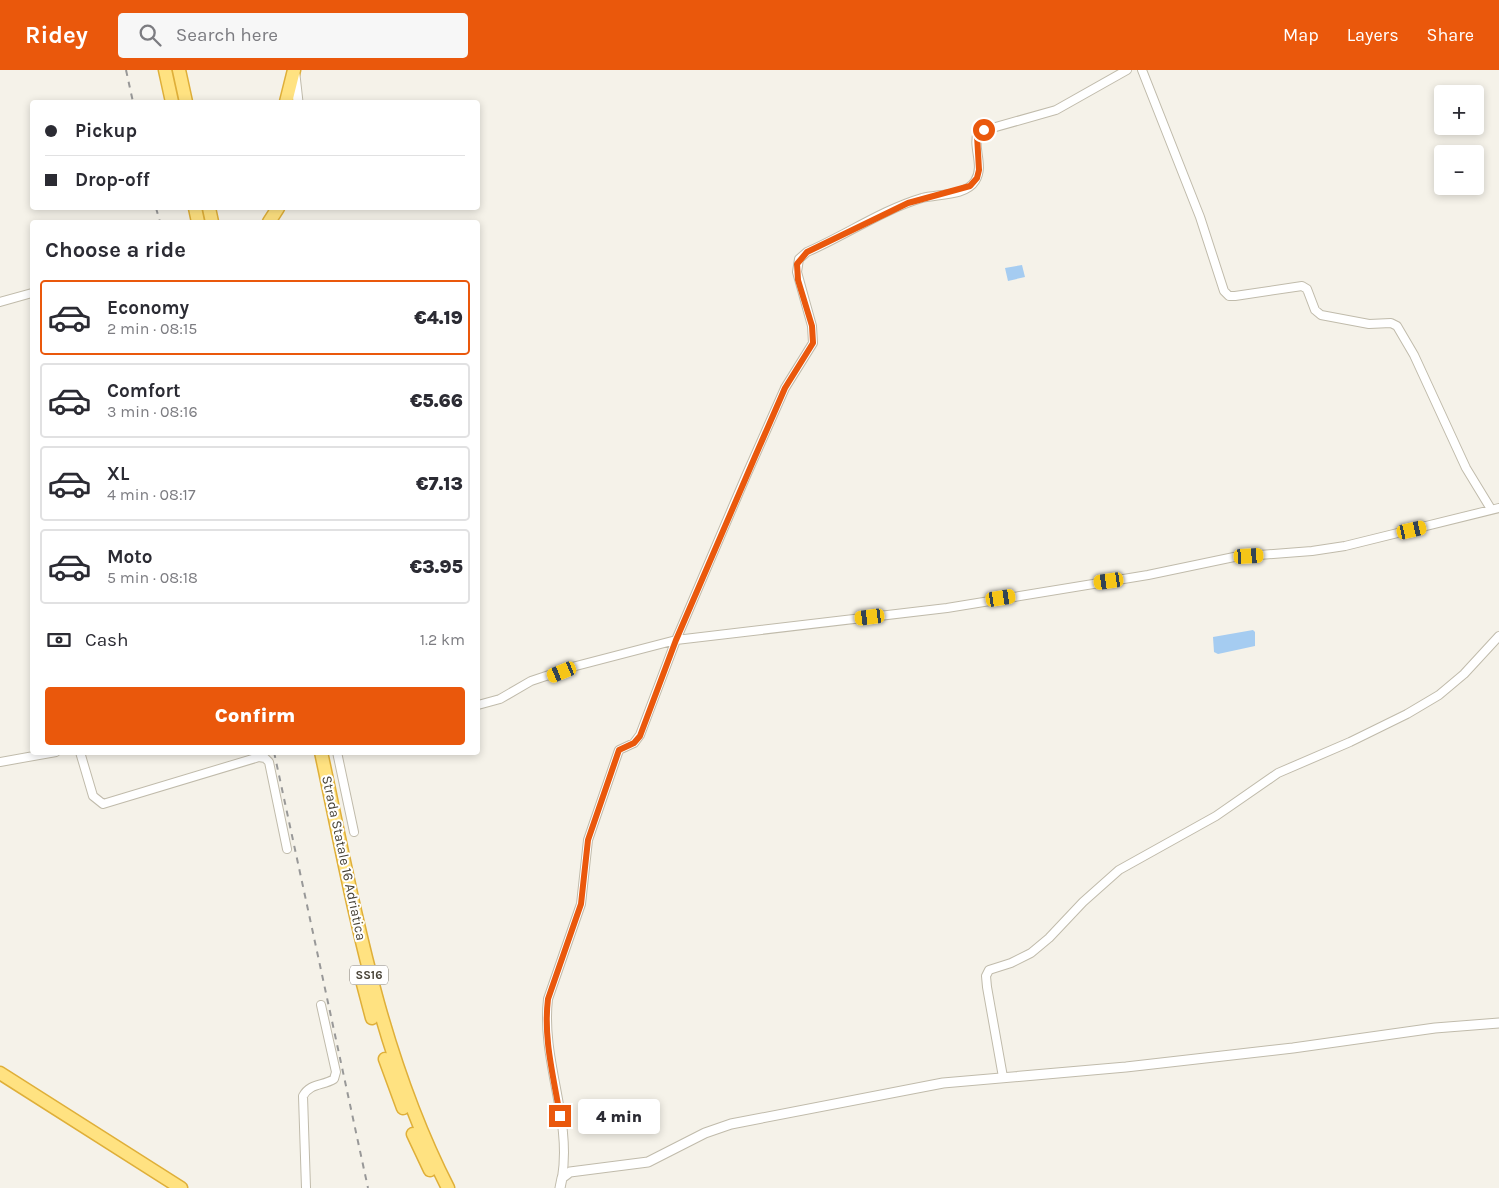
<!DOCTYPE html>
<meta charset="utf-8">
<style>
body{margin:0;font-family:Karla,sans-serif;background:#f7f7f7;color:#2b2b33;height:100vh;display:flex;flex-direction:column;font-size:19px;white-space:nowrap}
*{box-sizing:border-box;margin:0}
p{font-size:16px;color:#7c7c81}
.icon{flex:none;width:28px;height:28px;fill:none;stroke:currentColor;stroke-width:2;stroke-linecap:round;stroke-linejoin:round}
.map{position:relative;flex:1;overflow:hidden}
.panel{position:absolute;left:30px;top:150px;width:450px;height:535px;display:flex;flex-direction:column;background:#fff;border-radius:5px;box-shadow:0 2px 8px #0003}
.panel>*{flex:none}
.guide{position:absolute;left:30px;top:30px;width:450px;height:110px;border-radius:5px;box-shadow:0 2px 8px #0003;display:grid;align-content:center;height:110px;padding:0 15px;background:#fff}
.fabs{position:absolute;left:1434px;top:15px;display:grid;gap:10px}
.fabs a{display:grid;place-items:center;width:50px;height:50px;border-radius:5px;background:#fff;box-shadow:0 2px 8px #0003;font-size:25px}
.end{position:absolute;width:22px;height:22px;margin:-11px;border:6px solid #ea580c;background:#fff;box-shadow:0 0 0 2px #fff}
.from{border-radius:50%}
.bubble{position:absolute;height:35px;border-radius:5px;background:#fff;box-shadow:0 2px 8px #0003;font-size:16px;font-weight:800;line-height:35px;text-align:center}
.car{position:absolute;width:15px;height:30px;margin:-15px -8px;border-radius:6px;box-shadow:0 0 4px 1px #0007;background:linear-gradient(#f5c518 24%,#345 0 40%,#f5c518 0 76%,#345 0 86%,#f5c518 0)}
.guide b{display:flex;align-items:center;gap:18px;height:48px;font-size:19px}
.guide b+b{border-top:1px solid #e1e1e2}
.guide i{width:12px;height:12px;background:#2b2b33}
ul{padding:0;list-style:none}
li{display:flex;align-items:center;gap:15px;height:75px;margin:0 10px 8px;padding:0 5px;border:2px solid #e1e1e2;border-radius:5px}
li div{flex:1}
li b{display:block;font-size:19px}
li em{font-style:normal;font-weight:800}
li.on{border-color:#ea580c}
li>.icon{width:45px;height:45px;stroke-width:1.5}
h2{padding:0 15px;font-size:22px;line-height:60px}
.pay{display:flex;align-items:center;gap:12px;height:55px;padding:0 15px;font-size:19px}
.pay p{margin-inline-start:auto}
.primary-button{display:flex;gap:10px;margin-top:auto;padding:10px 15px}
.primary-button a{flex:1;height:58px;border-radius:5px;background:#ea580c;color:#fff;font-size:20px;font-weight:800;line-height:58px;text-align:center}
header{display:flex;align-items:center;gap:30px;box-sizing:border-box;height:70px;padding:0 25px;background:#ea580c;color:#fff}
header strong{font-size:24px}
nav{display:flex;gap:28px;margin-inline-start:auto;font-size:18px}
.search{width:350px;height:45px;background:#f7f7f7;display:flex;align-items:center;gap:12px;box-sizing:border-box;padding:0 18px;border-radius:5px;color:#7c7c81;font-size:19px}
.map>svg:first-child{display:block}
.water{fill:#a5ccf1}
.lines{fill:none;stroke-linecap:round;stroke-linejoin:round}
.minor-casing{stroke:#c0bbab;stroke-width:10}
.tertiary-casing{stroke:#c0bbab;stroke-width:11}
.trunk-casing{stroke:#dfaf39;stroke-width:15}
.minor{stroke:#fff;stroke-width:8}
.tertiary{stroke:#fff;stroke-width:9}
.trunk{stroke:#ffe281;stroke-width:12}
.rail{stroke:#989898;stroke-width:2;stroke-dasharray:6 6;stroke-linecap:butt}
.route{stroke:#ea580c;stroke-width:6}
.labels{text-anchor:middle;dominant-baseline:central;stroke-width:4;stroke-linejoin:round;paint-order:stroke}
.shield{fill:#fff;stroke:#7f7b73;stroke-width:1}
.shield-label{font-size:12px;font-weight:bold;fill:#484337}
.street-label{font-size:14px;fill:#484337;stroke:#fff}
</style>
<header>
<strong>Ridey</strong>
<div class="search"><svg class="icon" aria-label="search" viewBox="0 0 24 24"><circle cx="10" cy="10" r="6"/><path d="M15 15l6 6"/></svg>Search here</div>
<nav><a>Map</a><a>Layers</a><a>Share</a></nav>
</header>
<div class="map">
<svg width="1499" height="1118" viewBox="0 0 1499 1118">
<rect width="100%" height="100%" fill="#f5f2e9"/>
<path class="water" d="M1022,195L1025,207L1008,211L1005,198Z
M1253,560L1255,562V576L1218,584L1214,582L1213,567Z"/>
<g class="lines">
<defs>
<path id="minor" d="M1142,0L1200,147L1224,221L1229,226H1235L1302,216L1307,219L1315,240L1321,245L1369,254L1391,253L1397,256L1414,285L1466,398L1491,439
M0,232L32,223
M478,635L500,629L531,611L576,596L676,570L947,538L1148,505L1234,487L1312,481L1345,476L1499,438
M80,682L93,726L103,734L259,687L265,688L269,692L287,779
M337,682L354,762
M0,692L56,682
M1003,1007L987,917L986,906L989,900L1011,893L1031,883L1049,868L1083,832L1119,800L1216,746L1278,703L1350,672L1407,644L1439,625L1464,604L1499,566
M562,1108C572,1048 541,990 548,929L581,834L588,770L619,680L634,673L640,665L676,570L746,406L785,318L813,273L812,256L797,202L799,189L807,182C844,166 884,139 922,128C938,124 966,126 975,111C985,96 972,77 978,62L1056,40L1127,0
M306,1118L303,1026C310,1013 323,1016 334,1009L336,1002L321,935"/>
<path id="tertiary" d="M295,5L298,32
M560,1118L562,1108L570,1102L648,1092L705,1063L731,1054L943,1013L1126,997L1293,978L1435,958L1499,953"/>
<path id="trunk" d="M165,0L172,32
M179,0L186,32
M286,32L294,0
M195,138L198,152
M209,138L212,152
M269,152L278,138
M321,682C353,831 378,981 448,1118
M362,910L372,948
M385,989L403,1038
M0,1003L181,1118
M413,1064L430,1100"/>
</defs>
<use href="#minor" class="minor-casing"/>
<use href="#tertiary" class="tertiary-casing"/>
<use href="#trunk" class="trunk-casing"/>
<use href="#minor" class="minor"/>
<use href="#tertiary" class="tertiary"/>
<use href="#trunk" class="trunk"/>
<path class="rail" d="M126,0L133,32
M156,138L160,152
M274,682L368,1118"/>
</g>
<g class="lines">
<path class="route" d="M560,1046C554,1008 543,969 548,929L581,834L588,770L619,680L634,673L640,666L676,570L754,389L785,318L813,273L812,256L798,210L797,194L807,182L908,133L970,116L977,108L979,100L977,65L984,60"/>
</g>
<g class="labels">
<rect class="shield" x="350" y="895.5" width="38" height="19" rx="4"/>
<g class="shield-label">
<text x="369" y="905">SS16</text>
</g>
<g class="street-label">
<text transform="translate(344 788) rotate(78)">Strada Statale 16 Adriatica</text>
</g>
</g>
</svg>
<div class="fabs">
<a>+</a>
<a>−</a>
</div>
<i class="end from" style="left:984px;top:60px"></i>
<i class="end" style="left:560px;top:1046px"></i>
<div class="bubble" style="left:578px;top:1029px;width:82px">4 min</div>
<i class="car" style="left:1412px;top:460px;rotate:77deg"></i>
<i class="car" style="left:1249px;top:486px;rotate:87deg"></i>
<i class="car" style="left:1109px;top:511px;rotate:262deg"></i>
<i class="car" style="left:1001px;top:528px;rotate:81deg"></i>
<i class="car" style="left:870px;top:547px;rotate:263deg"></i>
<i class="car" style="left:562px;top:602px;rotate:248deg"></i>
<div class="guide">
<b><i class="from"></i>Pickup</b>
<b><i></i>Drop-off</b>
</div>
<section class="panel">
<h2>Choose a ride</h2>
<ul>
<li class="on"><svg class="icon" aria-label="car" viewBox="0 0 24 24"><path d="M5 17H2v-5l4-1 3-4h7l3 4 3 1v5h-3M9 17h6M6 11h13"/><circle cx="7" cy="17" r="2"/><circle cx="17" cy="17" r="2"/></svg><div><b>Economy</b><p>2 min · 08:15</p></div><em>€4.19</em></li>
<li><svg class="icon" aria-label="car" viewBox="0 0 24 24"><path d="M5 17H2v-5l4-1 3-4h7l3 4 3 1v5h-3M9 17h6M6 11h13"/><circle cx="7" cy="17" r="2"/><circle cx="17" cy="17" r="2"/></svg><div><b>Comfort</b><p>3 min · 08:16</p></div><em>€5.66</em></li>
<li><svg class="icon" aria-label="car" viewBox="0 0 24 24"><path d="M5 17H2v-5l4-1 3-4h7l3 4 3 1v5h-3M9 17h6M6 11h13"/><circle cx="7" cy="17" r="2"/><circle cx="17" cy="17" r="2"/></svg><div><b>XL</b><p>4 min · 08:17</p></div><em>€7.13</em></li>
<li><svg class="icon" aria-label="car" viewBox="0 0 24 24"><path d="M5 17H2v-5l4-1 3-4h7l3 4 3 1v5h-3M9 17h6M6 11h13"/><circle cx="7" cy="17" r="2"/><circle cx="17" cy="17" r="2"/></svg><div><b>Moto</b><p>5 min · 08:18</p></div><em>€3.95</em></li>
</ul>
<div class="pay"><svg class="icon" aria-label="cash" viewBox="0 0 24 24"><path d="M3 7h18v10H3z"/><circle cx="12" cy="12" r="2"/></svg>Cash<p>1.2 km</p></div>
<div class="primary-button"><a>Confirm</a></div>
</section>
</div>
